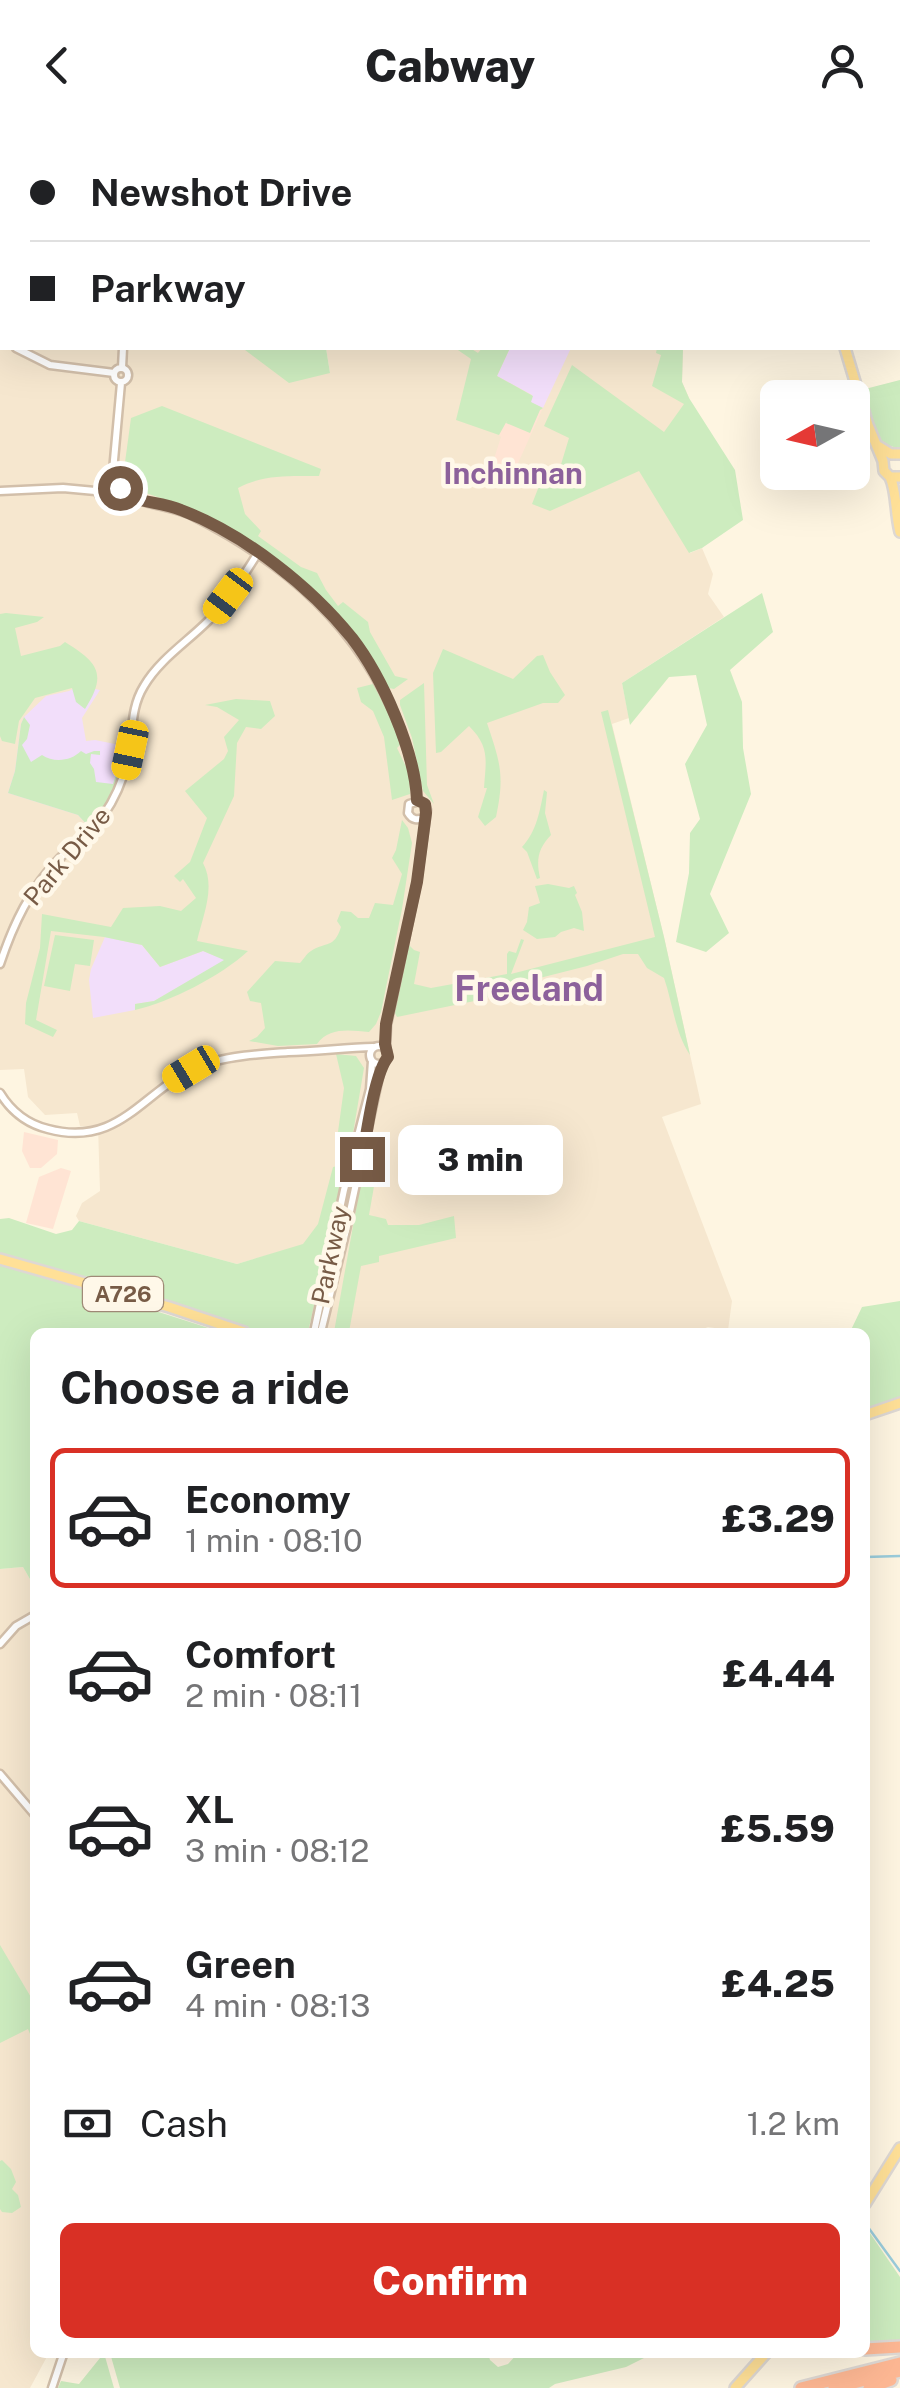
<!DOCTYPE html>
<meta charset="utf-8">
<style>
body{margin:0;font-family:"Public Sans",sans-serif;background:#f2f2f2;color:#202124;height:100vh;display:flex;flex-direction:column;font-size:38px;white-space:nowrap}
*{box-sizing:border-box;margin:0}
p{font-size:32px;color:#757577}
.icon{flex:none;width:55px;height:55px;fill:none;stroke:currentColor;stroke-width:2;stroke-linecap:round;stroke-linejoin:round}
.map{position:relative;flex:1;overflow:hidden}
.details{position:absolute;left:30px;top:1198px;width:840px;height:1030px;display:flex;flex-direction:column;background:#fff;border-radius:15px;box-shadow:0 10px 40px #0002}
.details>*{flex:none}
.top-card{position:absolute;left:0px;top:0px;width:900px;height:220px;box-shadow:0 10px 40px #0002;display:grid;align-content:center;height:220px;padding:0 30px;background:#fff}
.needle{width:65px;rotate:262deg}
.controls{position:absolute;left:760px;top:250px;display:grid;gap:20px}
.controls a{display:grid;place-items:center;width:110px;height:110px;border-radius:15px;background:#fff;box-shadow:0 10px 40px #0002;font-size:50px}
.end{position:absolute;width:45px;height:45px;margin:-22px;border:12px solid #775b46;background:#fff;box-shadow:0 0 0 5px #fff}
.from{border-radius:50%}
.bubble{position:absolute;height:70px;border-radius:15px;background:#fff;box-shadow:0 10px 40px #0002;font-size:32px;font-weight:800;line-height:70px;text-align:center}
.car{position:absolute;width:30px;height:60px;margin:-30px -15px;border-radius:12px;box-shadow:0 0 8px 2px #0007;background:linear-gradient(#f5c518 24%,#345 0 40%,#f5c518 0 76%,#345 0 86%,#f5c518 0)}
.top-card b{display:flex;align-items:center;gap:35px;height:95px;font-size:38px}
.top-card b+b{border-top:2px solid #e0e0e0}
.top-card i{width:25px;height:25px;background:#202124}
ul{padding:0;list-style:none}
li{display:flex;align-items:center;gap:30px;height:140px;margin:0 20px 15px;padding:0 10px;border:5px solid transparent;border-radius:15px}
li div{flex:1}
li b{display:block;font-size:38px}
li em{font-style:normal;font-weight:800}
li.current{border-color:#d93025}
li>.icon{width:90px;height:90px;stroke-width:1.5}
h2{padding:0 30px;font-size:45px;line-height:120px}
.pay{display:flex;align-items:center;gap:25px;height:110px;padding:0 30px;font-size:38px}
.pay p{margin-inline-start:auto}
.primary-button{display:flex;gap:20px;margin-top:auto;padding:20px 30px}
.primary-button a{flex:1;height:115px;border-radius:15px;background:#d93025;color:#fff;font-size:40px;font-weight:800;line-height:115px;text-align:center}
header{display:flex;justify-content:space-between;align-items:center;height:130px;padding:0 30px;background:#fff;font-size:45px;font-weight:800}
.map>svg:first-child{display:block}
.residential{fill:#f6e7cf}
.commercial{fill:#ffe4d4}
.education{fill:#f2defa}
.green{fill:#cdecbf}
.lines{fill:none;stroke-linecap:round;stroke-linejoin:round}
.stream{stroke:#9accdb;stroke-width:2.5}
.minor-casing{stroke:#d2bfaa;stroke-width:11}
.major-casing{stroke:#ded8d3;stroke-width:14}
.highway-casing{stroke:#ded8d3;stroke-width:16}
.minor{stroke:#fff;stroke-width:6}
.major{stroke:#ffe097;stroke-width:9}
.highway{stroke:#fdb793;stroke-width:11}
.route{stroke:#775b46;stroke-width:12}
.labels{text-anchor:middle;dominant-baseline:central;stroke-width:9;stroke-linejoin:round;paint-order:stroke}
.shield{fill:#fff8e9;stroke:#a08a77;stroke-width:2.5}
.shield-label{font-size:22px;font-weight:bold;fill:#775b46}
.street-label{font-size:25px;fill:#775b46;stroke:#fff8e9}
.quarter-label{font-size:30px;font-weight:bold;fill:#8c619b;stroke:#fff8e9}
.district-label{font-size:35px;font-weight:bold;fill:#8c619b;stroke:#fff8e9}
</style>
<header><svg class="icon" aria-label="back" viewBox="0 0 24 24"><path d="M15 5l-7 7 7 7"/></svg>Cabway<svg class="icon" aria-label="person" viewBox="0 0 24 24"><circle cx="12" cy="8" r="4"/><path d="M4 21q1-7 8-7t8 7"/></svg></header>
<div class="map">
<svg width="900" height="2258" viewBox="0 0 900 2258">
<rect width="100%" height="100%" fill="#fef5e1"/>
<path class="residential" d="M0,0H351V2H2V218H251L246,219L330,243L326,218H683L682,252L689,268L664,303L690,423L702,418L713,444L708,464L724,487L622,553L629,588L612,594L664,807L701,974L662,987L732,1171L728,1200L708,1197L695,1202H333L303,1187V1115L237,1134L79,1091L76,1086L82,1073L100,1061L98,996H80L77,983L45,985L28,967L24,939L0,940Z
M23,1437L35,1458V2222L49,2223L30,2258H0V1439Z"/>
<path class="commercial" d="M517,268L542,280L514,342L508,346L491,338L501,307L499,305Z
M24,1002L58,1010L57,1024L41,1038H30L22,1021Z
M61,1038L71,1041L53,1099L26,1093L39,1047Z"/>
<path class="education" d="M510,218H571L543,278L530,272L532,265L497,246Z
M78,556L100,560L82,588L86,611L95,610L115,614L125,625L113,662L89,697L78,685L8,663L15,641L21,594L24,587L46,566L69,561Z
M105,807L142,815L160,837L203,821L226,830L154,871L135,874V880L93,888L89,850L91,839Z"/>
<path class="green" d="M251,218H326L330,243L289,253L245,220Z
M455,218H470L478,223L482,218H510L497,246L533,266L531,272L543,278L540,280L530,303L506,293L508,289L499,305L456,290L471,229Z
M657,218H683L682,252L689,268L735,340L743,390L702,418L689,423L639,341L550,381L532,374L543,346L556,351L569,308L544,296L572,235L664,302L684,274L652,256L661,225L656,223Z
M900,250V319L881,313L874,301L865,259Z
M162,276L321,339L319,346C290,346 264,344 238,358L245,384L261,401L258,406L301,437L317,443L326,460L338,476L343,472L368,492L370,502L395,546L408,549L394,559L389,558L349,503L287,439L254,413L178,374L134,359L123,347L131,288Z
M762,463L773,502L730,540L742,572L743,618L751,664L710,764L729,803L706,822L676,812L689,743L690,703L700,689L685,634L707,595L696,545L669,547L630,595L622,553Z
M6,483L44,487L37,492L15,498L21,526L60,516L65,512C99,533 107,544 85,579L76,572L72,558L35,568L19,591L15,614L2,611L0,606V484Z
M443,519L513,549L537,526L543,525L550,542L565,565L558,573H543L487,593C500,632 505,645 496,687L485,696L478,687L487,658H484C486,630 490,617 469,596L441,622L436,623L433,543Z
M424,553L427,655L434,674L423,661L412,608L400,575V570Z
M373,554L390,585L400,615L397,618L409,643L410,664L392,670L384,607L373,581L361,572L357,558Z
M236,569L270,571L275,586L261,599L246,597L237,613L234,666L203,733C216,757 203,785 197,811L248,821C221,846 170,872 135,880V874L154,871L224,830L203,821L160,837L142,815L104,807L51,801L36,890L57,900L53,907L25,894L26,873L40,818L42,784L111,797L123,778L160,776L181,781L196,768L183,749L180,752L174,746L190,732L207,688L185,661L224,629L228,621L224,607L239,590L217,577L205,575Z
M608,580L664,807L690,925C675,903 673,874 664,848L647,838L638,824H623L587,836L512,855L484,869L397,887L394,881L408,814L414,820L420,822L414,854L431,858L507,844V824L509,821L516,823L521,809L524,810L511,844L655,807L601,582Z
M24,587L30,595L27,609L22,615L31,632L42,625C54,633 71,631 81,621L86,624L94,621H100V625L91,624L90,633L94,639L96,652L113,654L119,636L115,631L119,626L116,622L118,618L124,622C124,649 108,677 89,697L78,685L8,663L15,641L21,594Z
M544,660L547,662L545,683L551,705C538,719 536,729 540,748L537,749L527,722L522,717C537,701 540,680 544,660Z
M402,690L408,698L412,713L402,779L381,882L376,894L369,902C349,900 329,897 317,914L278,916L249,911L257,907L265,898L261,873L250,871L247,862L275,831L300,833C304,829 306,824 311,821C326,811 334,819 341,797L337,791L341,781L351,782L358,788H369L375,773L393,775L402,744L392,728L396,720Z
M548,754L569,758L574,756L577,763L575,765L582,782L584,801L574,798L561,802L555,807L537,809L523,800L527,792L529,777L540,773L535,756Z
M55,805L94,810L90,836L75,834L70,861L44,856Z
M336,924L356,926L364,938L350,1021H338L337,1009L344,958Z
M346,1034L309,1198L301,1202H258L0,1123V1089L9,1088L56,1104L72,1100L79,1091L237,1134L303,1114L318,1094L333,1037Z
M376,1045L369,1085L386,1089L388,1095H419L454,1086L456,1108L379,1126V1132L361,1136L349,1202H334L362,1046Z
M0,1135L84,1158L221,1202H35V1458L23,1437L0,1439Z
M900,1171V1268L865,1281V1202H850L862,1177Z
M0,1815L35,1874V1916L28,1899L0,1913Z
M2,2030L11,2039L16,2052L12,2059L18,2065L21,2077L12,2083L2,2082L0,2079V2031Z
M865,2096L900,2147V2213L865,2212Z
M104,2223L114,2258H58L61,2251L79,2254Z
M488,2223L490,2230L498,2237L508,2234L518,2223H654L626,2237L555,2254L549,2258H120L110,2223Z"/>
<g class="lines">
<path class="stream" d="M865,1427L900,1426
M865,2093L900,2141"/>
<defs>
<path id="minor" d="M219,2L221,0
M0,209L2,210
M16,218L50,235L114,243
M114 245a7 7 0 1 1 14 0a7 7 0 1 1-14 0Z
M122,238L123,218
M109,356L113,341L121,253
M0,361L63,358L106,362L111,356H117C134,376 169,374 193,386C286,433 360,497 399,596C408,619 416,645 417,670
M99,365L112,371L129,368
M0,834C13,795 30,758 60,728C74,714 92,702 103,686C117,666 125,646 129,622C133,599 131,577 144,556C159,530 187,512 208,491C228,472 243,446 258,423
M370 925a9 9 0 1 1 18 0a9 9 0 1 1-18 0Z
M386,919L387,895L417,752L427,680L425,674L420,671L409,674L408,683C412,690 418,691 424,687
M0,963C11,981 28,994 48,999C126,1020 146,950 212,932C237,925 263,924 288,922C317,921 345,918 373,917
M314,1202L344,1060L370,959L372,931
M321,1202L346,1100L382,933
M0,1514L16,1496L35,1485
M0,1644L35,1685
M52,2258L64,2222"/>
<path id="major" d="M787,0L788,2
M845,218L868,295L883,331L884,341L890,347H900
M878,316L891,324H900
M890,347C897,362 895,383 900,402
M0,1129L169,1177L244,1202
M865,1285L900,1273
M865,2074L900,2018
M735,2258L767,2222"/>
<path id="highway" d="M865,2219L900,2217
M801,2258L900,2233
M834,2258L900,2241
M869,2258L891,2250"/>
</defs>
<use href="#minor" class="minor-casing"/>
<use href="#major" class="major-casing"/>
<use href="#highway" class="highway-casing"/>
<use href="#minor" class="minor"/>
<use href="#major" class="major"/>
<use href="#highway" class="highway"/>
</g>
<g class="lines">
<path class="route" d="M120,358L122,364C140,373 162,372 181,380C244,404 310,456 352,508C382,547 415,621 417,670L425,674L426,683L417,752L386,894L385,914L388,927C374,944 367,1004 362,1029"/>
</g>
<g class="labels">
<rect class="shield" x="83" y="1147" width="80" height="34" rx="8"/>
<g class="shield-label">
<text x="123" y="1164">A726</text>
</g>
<g class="street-label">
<text transform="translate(67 726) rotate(-50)">Park Drive</text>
<text transform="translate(330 1125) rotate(-78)">Parkway</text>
</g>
<g class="quarter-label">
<text x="513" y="343">Inchinnan</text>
</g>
<g class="district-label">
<text x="529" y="858">Freeland</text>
</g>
</g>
</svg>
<div class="controls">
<a><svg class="needle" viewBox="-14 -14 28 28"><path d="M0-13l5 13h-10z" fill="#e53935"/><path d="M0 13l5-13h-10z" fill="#757577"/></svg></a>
</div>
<i class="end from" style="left:120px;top:358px"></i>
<i class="end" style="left:362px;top:1029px"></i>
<div class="bubble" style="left:398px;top:995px;width:165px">3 min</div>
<i class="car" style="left:228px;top:466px;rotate:217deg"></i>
<i class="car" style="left:130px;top:620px;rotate:192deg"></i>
<i class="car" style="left:191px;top:939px;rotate:239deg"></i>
<div class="top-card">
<b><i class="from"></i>Newshot Drive</b>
<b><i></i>Parkway</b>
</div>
<section class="details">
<h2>Choose a ride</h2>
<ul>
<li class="current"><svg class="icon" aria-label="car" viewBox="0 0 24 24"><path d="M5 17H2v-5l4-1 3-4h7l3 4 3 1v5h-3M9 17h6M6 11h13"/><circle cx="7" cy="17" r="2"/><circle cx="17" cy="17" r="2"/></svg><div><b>Economy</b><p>1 min · 08:10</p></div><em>£3.29</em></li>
<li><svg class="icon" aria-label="car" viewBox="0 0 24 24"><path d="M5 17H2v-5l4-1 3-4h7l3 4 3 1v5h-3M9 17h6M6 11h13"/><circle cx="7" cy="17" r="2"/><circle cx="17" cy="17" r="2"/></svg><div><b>Comfort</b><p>2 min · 08:11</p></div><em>£4.44</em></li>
<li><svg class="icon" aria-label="car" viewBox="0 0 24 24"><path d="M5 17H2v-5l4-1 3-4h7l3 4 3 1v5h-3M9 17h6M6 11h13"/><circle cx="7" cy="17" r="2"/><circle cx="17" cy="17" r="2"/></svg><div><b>XL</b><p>3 min · 08:12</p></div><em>£5.59</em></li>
<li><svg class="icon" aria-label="car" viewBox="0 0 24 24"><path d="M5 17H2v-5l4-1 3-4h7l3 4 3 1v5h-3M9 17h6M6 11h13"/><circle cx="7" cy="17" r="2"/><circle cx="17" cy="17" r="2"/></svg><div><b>Green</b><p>4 min · 08:13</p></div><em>£4.25</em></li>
</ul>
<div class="pay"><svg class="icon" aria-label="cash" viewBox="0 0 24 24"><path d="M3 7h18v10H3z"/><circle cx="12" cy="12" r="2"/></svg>Cash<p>1.2 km</p></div>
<div class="primary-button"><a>Confirm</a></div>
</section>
</div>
